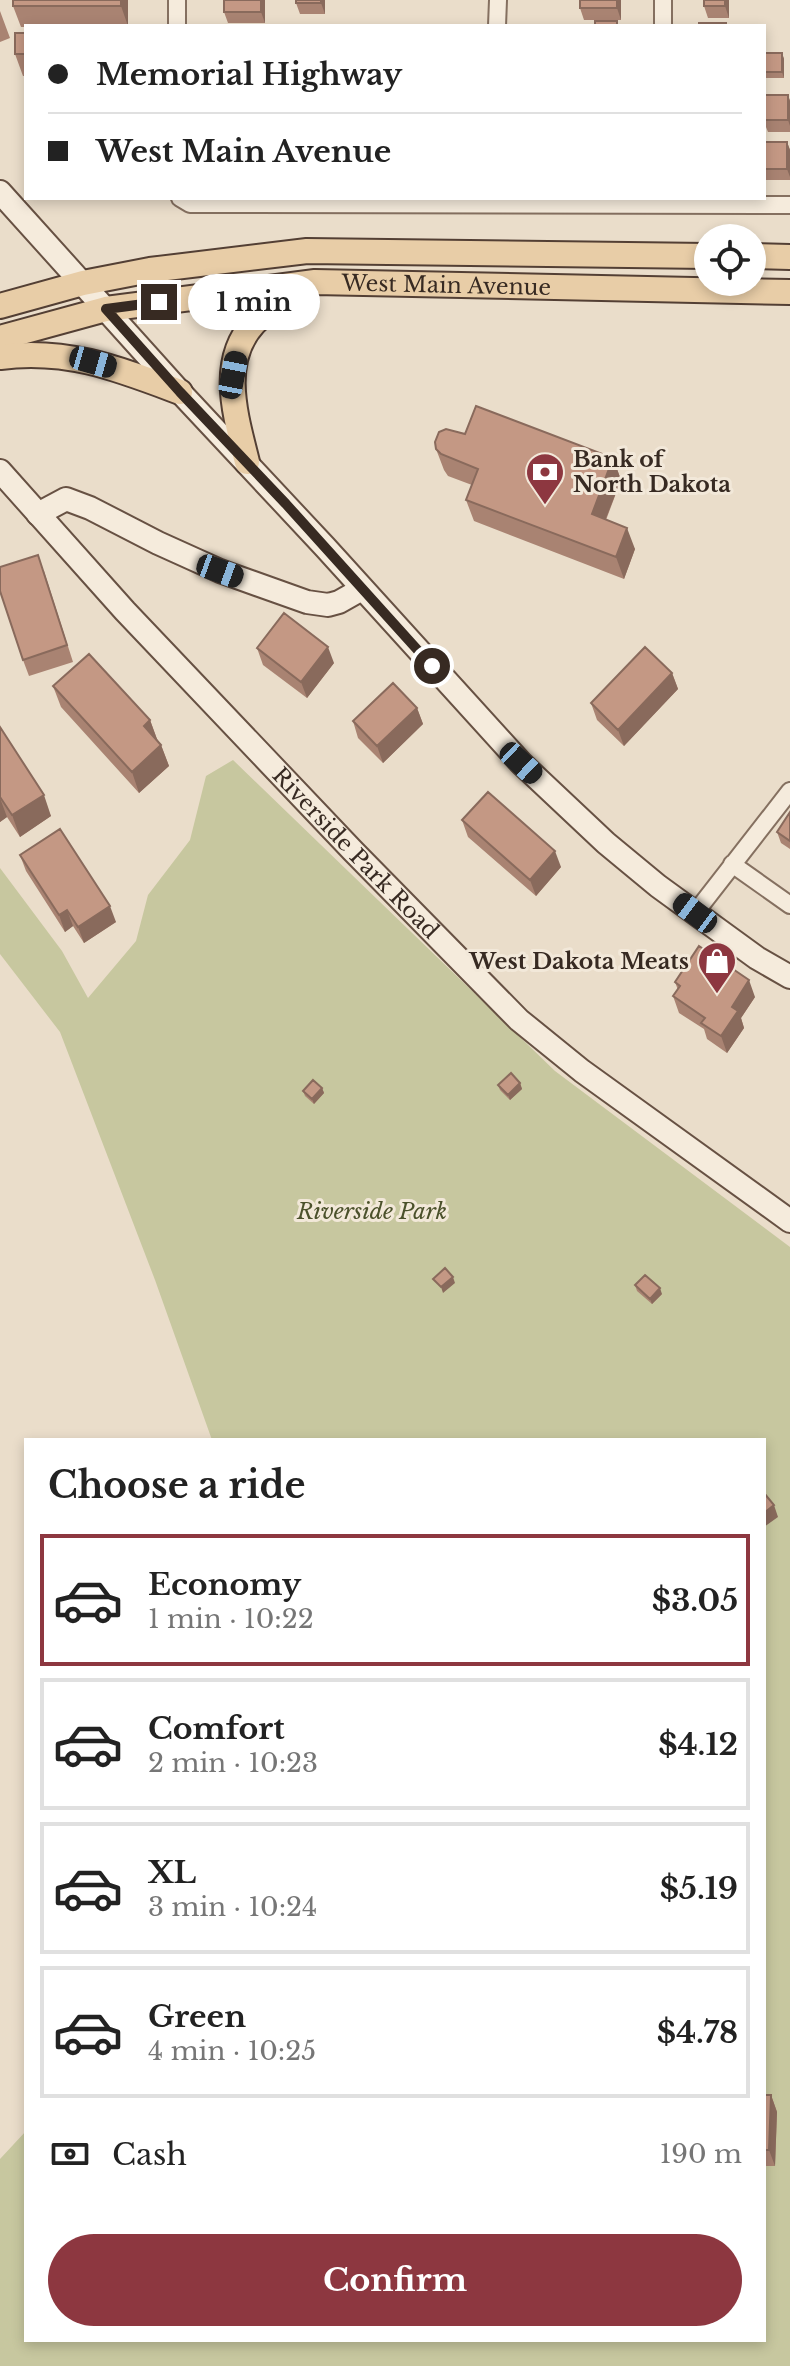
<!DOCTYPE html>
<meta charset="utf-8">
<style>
body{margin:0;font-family:"Libre Baskerville",serif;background:#f6f6f6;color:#222;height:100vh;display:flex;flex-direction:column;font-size:30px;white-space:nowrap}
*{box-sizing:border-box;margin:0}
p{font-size:26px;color:#767676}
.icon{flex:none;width:44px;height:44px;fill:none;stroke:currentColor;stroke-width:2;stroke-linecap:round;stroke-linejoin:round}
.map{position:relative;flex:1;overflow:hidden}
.sheet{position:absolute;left:24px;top:1438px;width:742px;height:904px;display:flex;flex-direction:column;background:#fff;border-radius:0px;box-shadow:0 4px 12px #0003}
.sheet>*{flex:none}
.top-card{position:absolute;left:24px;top:24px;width:742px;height:176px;border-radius:0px;box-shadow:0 4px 12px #0003;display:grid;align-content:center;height:176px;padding:0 24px;background:#fff}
.buttons{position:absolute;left:694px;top:224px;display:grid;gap:16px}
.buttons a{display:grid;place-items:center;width:72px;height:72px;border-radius:50%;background:#fff;box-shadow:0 4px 12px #0003;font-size:40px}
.end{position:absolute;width:36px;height:36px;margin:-18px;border:10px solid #372a22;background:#fff;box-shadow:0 0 0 4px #fff}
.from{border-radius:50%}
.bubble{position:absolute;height:56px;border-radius:28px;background:#fff;box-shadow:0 4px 12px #0003;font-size:26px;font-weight:700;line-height:56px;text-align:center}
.car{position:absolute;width:24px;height:48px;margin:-24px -12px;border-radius:10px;box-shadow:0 0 6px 2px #0007;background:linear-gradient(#222 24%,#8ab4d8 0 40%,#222 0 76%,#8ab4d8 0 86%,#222 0)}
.top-card b{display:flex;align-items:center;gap:28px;height:76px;font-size:30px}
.top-card b+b{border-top:2px solid #e0e0e0}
.top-card i{width:20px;height:20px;background:#222}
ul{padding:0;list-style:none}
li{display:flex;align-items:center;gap:24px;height:132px;margin:0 16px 12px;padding:0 8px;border:4px solid #e0e0e0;border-radius:0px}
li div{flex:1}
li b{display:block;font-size:30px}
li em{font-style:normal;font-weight:700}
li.active{border-color:#8d3740}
li>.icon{width:72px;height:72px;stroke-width:1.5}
h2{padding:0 24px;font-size:36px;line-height:96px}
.pay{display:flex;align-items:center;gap:20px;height:88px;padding:0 24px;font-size:30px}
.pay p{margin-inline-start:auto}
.button{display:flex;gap:16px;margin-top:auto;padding:16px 24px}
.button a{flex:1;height:92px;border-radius:48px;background:#8d3740;color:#fff;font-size:32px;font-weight:700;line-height:92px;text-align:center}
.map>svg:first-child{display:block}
.green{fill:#c7c79f}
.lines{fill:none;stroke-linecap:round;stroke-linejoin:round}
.street-casing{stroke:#857060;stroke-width:20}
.secondary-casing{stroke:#675143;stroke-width:26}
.primary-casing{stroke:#533f34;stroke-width:28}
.street{stroke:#f5ebdc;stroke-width:16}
.secondary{stroke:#f5ebdc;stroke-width:22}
.primary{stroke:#e8cda7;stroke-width:24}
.wall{fill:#a98372}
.shaded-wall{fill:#896a5c}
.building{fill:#c49884;stroke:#896a5c;stroke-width:2}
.route{stroke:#372a22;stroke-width:10}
.labels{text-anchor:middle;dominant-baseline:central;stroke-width:6;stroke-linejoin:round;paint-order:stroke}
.street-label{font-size:22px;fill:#372a22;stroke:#f2e8d9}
.poi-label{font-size:22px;font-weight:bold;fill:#372a22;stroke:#f2e8d9;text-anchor:start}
.park-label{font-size:22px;font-style:italic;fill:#4b512b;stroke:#f2e8d9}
</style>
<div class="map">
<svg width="790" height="2366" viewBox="0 0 790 2366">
<rect width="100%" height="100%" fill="#eaddca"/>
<path class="green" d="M233,760L555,1071L790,1247V2366H0V2159L26,2131V2340H764V1440H212L155,1280L60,1032L0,954V868L62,951L88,998L136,941L148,895L190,840L206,776Z"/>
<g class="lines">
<defs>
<path id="street" d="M177,26V0
M497,26L498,0
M663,26V0
M180,198L190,204H202L790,205
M732,864L790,905
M695,913L790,791"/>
<g id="secondary">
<path d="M0,192L180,392L325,547L521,763L606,843L658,886L757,958L790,977"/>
<path id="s1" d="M0,471L125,611L353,851L519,1020L582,1071L790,1221"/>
<path d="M38,514L66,499L90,508L158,543L220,571L307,602L328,605L339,602L362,589"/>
</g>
<g id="primary">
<path d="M752,256L790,257"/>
<path d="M0,306L83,283L150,270L307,251L708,256"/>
<path id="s2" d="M0,338L106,309L315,282L790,292"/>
<path d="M0,357C67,348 119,369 180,392"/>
<path d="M247,462C236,417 218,362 254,323C269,307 288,298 306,287"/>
</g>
</defs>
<use href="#street" class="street-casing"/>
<use href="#secondary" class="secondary-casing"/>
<use href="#primary" class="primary-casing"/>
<use href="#street" class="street"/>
<use href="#secondary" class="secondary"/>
<use href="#primary" class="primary"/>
</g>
<path class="wall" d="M128,0V26H26V27H21L13,6Z
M265,0V23H228L224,12Z
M325,0V14H300L296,3Z
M621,0V20H584L580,8Z
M729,0V18H708L704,6Z
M0,11L10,38L0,42Z
M26,33V76H23L15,54Z
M764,53H782L784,59V78H766L764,73Z
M764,95H788L790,101V132H768L764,122Z
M764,142H787L790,150V180H766L764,175Z
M465,434L613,458L621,480L606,520L635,549L624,579L474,521L466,500L472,485L448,476L444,470L436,449Z
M44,571L73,662L29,676L23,660Z
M257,648L334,663L307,698L263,665Z
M672,673L678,689L624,746L597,720L591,703Z
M53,686L150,720L157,739L161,745L169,766L139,793L61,707Z
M417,708L423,724L383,763L358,738L353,721Z
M0,727L51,816L20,837L7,817L0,822Z
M790,812V849L781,843L777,832Z
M462,820L561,867L536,896L468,837Z
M20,855L116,922L84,943L73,926L65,932L26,871Z
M675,982L755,997L741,1018L744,1028L727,1053L707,1039L704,1029L679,1013L673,996L678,990Z
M520,1083L522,1089L510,1100L500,1090L498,1085Z
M322,1088L324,1093L314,1104L305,1096L303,1091Z
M635,1285L662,1294L652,1304L637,1291Z
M764,2095H771L777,2112L775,2166H764Z"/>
<path class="shaded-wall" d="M121,0H128V26L121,6Z
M261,0H265V23L261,12Z
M321,0H325V14L321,3Z
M617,0H621V20L617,8Z
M725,0H729V18L725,6Z
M782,53L784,59V78L782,72Z
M788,95L790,101V126L788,120Z
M787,142L790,150V177L787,169Z
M613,458L621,480L599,536L592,514Z
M627,528L635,549L624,579L616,557Z
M328,647L334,663L307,698L301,682Z
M672,673L678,689L624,746L618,730Z
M417,708L423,724L383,763L377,746Z
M150,720L158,742L144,726Z
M161,745L169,766L139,793L132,772Z
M44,795L51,816L20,837L12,815Z
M0,798L7,817L0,822Z
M555,851L561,867L536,896L530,880Z
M110,906L116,922L84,943L78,927Z
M67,910L73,926L65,932L59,915Z
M749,980L755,997L741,1018L744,1028L727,1053L721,1036L732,1007Z
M520,1083L522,1089L510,1100L508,1095Z
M322,1088L324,1093L314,1104L312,1099Z
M453,1277L455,1283L443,1293L441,1287Z
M660,1288L662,1294L652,1304L650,1299Z
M774,1505L778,1517L764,1527V1513Z
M771,2095L777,2112L775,2166L769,2150Z"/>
<path class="building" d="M13,0H121V6H13Z
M224,0H261V12H224Z
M296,0H321V3H296Z
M580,0H617V8H580Z
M704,0H725V6H704Z
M595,21H617V26H595Z
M699,23H726V26H699Z
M15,33H26V54H15Z
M764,53H782V72H764Z
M764,95H788V120H764Z
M764,142H787V169H764Z
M476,406L613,458L592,514L627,528L616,557L466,500L478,469L441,454L436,449L435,442L439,432L446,429L465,434Z
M38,555L67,645L23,660L0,591V567Z
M284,613L328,647L301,682L257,648Z
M645,647L672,673L618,730L591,703Z
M89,654L150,720L144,726L161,745L132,772L53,686Z
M393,683L417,708L377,746L353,721Z
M0,727L44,795L12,815L0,797Z
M488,792L555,851L530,880L462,820Z
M790,812V841L777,832Z
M60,829L110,906L78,927L67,910L59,915L20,855Z
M699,946L749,980L732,1007L738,1011L721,1036L701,1023L705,1018L673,996L680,986L675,982Z
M511,1073L520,1083L508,1095L498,1085Z
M313,1080L322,1088L312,1099L303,1091Z
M445,1268L453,1277L441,1287L433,1279Z
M645,1275L660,1288L650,1299L635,1285Z
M764,1493L774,1505L764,1513Z
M764,2095H771L769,2150H764Z"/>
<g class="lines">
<path class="route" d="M159,302L106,309L180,392L286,504L432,666"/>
</g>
<defs>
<symbol id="bank-pin" viewBox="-11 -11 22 30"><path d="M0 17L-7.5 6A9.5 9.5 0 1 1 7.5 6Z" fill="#8d3740" stroke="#f2e8d9"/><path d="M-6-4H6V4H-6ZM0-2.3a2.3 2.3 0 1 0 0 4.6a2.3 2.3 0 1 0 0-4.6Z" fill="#fff"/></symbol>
<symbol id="shop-pin" viewBox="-11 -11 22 30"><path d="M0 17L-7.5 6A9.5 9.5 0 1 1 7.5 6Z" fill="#8d3740" stroke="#f2e8d9"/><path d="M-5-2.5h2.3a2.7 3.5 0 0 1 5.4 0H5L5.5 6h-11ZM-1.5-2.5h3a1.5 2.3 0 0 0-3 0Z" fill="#fff"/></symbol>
</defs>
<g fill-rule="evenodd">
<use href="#bank-pin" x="523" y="450" width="44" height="60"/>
<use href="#shop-pin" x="695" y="939" width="44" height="60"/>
</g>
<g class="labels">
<g class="street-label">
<text stroke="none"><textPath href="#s2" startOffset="452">West Main Avenue</textPath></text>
<text stroke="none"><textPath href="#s1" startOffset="522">Riverside Park Road</textPath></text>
</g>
<g class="poi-label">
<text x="573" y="459">Bank of<tspan x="573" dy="25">North Dakota</tspan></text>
<text x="689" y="961" text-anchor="end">West Dakota Meats</text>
</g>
<g class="park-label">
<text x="372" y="1211">Riverside Park</text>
</g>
</g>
</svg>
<div class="buttons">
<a><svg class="icon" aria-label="locate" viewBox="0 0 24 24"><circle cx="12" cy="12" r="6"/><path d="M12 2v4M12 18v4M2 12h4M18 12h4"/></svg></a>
</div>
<i class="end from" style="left:432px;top:666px"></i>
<i class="end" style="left:159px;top:302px"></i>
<div class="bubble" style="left:188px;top:274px;width:132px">1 min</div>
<i class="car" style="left:93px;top:362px;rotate:106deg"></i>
<i class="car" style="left:233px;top:375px;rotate:11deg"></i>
<i class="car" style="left:220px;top:571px;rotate:110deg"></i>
<i class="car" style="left:521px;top:763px;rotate:133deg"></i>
<i class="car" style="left:695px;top:913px;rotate:307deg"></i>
<div class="top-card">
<b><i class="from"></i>Memorial Highway</b>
<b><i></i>West Main Avenue</b>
</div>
<section class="sheet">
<h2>Choose a ride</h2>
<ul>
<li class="active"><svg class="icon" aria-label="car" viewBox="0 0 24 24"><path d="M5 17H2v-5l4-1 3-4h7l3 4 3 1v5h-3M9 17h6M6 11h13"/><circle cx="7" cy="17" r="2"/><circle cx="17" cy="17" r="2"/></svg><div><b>Economy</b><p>1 min · 10:22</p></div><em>$3.05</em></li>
<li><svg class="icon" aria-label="car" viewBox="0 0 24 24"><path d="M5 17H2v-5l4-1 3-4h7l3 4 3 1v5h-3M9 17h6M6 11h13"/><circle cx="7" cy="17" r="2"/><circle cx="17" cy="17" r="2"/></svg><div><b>Comfort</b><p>2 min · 10:23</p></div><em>$4.12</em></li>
<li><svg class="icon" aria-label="car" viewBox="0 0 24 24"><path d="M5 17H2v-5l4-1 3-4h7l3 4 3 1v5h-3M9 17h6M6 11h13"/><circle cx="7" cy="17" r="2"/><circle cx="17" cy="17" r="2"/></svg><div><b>XL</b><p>3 min · 10:24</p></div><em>$5.19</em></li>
<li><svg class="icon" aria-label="car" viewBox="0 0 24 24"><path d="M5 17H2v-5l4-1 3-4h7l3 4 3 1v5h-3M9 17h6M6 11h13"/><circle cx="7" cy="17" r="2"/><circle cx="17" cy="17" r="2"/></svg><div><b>Green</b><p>4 min · 10:25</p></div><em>$4.78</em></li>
</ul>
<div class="pay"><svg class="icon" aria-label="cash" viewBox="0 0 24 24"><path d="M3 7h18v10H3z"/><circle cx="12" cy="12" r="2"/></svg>Cash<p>190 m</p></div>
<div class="button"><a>Confirm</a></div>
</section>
</div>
